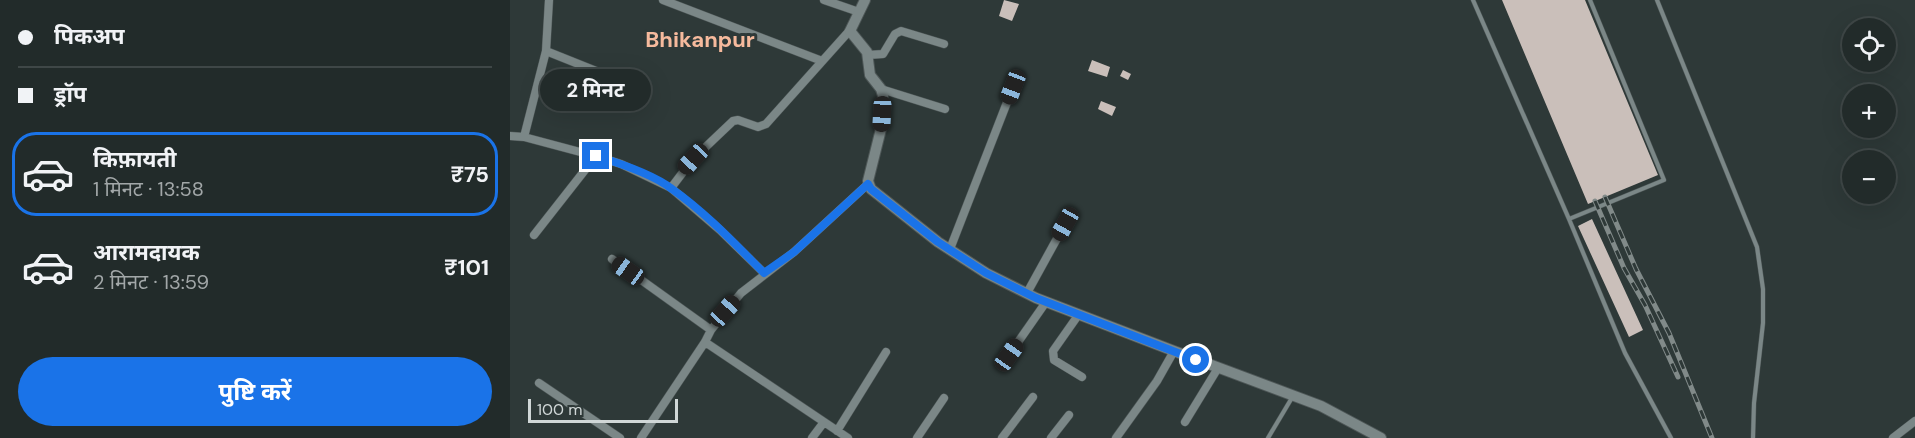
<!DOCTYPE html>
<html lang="hi">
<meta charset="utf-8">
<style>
body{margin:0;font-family:"DM Sans","Noto Sans Devanagari",sans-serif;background:#2e3736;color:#f1f3f6;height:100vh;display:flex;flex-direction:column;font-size:22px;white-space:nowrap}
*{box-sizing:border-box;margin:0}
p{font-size:20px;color:#a2a7a8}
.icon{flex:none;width:33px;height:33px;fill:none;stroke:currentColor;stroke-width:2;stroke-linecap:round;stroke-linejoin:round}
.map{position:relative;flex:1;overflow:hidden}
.panel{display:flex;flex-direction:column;background:#222b2a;width:510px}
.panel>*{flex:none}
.banner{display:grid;align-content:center;height:132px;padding:0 18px;background:#222b2a}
.controls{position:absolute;left:1332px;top:18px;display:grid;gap:12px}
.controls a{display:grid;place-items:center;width:54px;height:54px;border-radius:50%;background:#222b2a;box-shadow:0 6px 24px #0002,0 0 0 2px #3f4747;font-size:30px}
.scale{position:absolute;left:18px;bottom:15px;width:150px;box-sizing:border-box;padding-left:6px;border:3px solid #d0d7d7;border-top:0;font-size:16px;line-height:21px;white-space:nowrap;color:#d0d7d7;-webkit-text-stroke:4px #2e3938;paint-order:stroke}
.end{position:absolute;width:27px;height:27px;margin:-14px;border:8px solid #1a73e8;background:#fff;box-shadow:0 0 0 3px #fff}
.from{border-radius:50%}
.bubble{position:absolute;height:42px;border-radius:21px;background:#222b2a;box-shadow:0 6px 24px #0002,0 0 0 2px #3f4747;font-size:20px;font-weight:700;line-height:42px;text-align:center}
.car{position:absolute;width:18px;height:36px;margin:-18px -9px;border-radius:8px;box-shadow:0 0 4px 2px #0007;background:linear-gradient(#222 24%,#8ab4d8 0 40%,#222 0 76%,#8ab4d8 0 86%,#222 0)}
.banner b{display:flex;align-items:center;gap:21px;height:57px;font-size:22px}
.banner b+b{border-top:2px solid #3f4747}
.banner i{width:15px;height:15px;background:#f1f3f6}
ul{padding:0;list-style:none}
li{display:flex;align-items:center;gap:18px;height:84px;margin:0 12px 9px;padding:0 6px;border:3px solid transparent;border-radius:24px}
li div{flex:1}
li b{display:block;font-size:22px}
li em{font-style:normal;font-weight:700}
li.on{border-color:#1a73e8}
li>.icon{width:54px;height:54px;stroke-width:1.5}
.button{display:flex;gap:12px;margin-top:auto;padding:12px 18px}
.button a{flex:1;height:69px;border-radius:36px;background:#1a73e8;color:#fff;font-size:24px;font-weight:700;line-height:69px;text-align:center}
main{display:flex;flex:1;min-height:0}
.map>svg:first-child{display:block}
.building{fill:#cabfba}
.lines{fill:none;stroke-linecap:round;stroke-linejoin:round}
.service-casing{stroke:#4e5757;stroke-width:5}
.minor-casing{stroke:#4e5757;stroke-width:9}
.tertiary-casing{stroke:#4e5757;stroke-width:12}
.service{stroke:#7b8787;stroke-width:4}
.minor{stroke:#7b8787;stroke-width:8}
.tertiary{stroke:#7b8787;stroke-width:10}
.rail-casing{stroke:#818a89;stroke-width:5}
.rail{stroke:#2e3938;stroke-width:3;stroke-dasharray:9;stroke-linecap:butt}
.route{stroke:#1a73e8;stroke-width:8}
.labels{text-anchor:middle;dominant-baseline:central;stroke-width:6;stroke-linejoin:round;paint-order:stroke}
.quarter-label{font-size:22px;font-weight:bold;fill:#f6ba9d;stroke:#2e3938}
</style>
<main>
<section class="panel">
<div class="banner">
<b><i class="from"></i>पिकअप</b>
<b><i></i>ड्रॉप</b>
</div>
<ul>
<li class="on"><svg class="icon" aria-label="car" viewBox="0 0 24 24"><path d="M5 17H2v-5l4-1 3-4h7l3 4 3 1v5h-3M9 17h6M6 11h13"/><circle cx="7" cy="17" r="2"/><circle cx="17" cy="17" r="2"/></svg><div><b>किफ़ायती</b><p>1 मिनट · 13:58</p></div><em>₹75</em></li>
<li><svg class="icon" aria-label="car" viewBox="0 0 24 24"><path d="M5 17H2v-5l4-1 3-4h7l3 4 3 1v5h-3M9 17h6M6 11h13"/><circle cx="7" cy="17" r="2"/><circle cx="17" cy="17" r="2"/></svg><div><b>आरामदायक</b><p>2 मिनट · 13:59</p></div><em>₹101</em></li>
</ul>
<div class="button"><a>पुष्टि करें</a></div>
</section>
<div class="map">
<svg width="1405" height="438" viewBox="0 0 1405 438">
<rect width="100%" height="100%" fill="#2e3938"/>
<path class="building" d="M494,0L509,4L502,21L489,16Z
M992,0H1075L1148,175L1078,204Z
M582,60L600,67L597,77L578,71Z
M613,70L621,74L618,80L610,76Z
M591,101L606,107L602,116L588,109Z
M1082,219L1133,330L1119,337L1068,226Z"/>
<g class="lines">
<defs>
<path id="service" d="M963,0L1059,219L1115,353L1161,438
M1147,0L1247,247L1253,289V323L1244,403L1243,438
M1059,219L1154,180L1080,0
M758,438L783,396"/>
<path id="minor" d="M153,0L312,61
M314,0L349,12
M36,51L91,73
M358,55L373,54L385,34L391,31L434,44
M371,89L435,109
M0,136L14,137L89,157L111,164L161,188L210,230L254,273
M14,137L36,51L39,0
M161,188L183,159L223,121L228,120L248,127L256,124L341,29
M24,235L86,156
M440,249L503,87
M102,259L201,330
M517,293L555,224
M569,314L543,351L544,360L572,377
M195,342L338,438
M499,355L536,302
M29,383L110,438
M675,422L708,368
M327,431L376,352
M131,438L195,342L201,330L231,293L284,252L358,184
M302,438L314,422
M407,438L434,398
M492,438L523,397
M541,438L559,415
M606,438L647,381L664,351
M1383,438L1405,421"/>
<path id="tertiary" d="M355,0L340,31L357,52L360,75L371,89L373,96L371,129L358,181L361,189L428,242L476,273L526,298L664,351L811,406L871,438"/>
</defs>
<use href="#service" class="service-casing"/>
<use href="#minor" class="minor-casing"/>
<use href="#tertiary" class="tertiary-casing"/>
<use href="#service" class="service"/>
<use href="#minor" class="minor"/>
<use href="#tertiary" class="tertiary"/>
<defs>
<path id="rail" d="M1095,197L1126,269L1159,333L1202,438
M1085,201L1114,268L1135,305L1168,377"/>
</defs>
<use href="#rail" class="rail-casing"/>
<use href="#rail" class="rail"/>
</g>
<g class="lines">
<path class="route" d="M86,156C109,163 143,174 162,189C196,213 225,244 254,273L284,252L358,184L361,189L428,242L476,273L526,298L686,360"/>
</g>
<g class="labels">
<g class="quarter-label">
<text x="190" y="39">Bhikanpur</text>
</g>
</g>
</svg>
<div class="controls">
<a><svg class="icon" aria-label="locate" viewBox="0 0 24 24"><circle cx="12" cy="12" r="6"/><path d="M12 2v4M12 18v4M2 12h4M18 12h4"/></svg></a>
<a>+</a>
<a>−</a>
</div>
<div class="scale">100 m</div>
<i class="end from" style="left:686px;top:360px"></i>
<i class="end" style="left:86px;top:156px"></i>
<div class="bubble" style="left:30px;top:69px;width:111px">2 मिनट</div>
<i class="car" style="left:503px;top:87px;rotate:201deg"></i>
<i class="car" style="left:372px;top:114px;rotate:183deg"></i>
<i class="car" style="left:183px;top:159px;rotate:223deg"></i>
<i class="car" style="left:555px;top:224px;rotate:209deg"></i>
<i class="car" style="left:118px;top:271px;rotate:305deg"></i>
<i class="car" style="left:215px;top:311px;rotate:42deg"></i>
<i class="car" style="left:499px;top:355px;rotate:35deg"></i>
</div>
</main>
